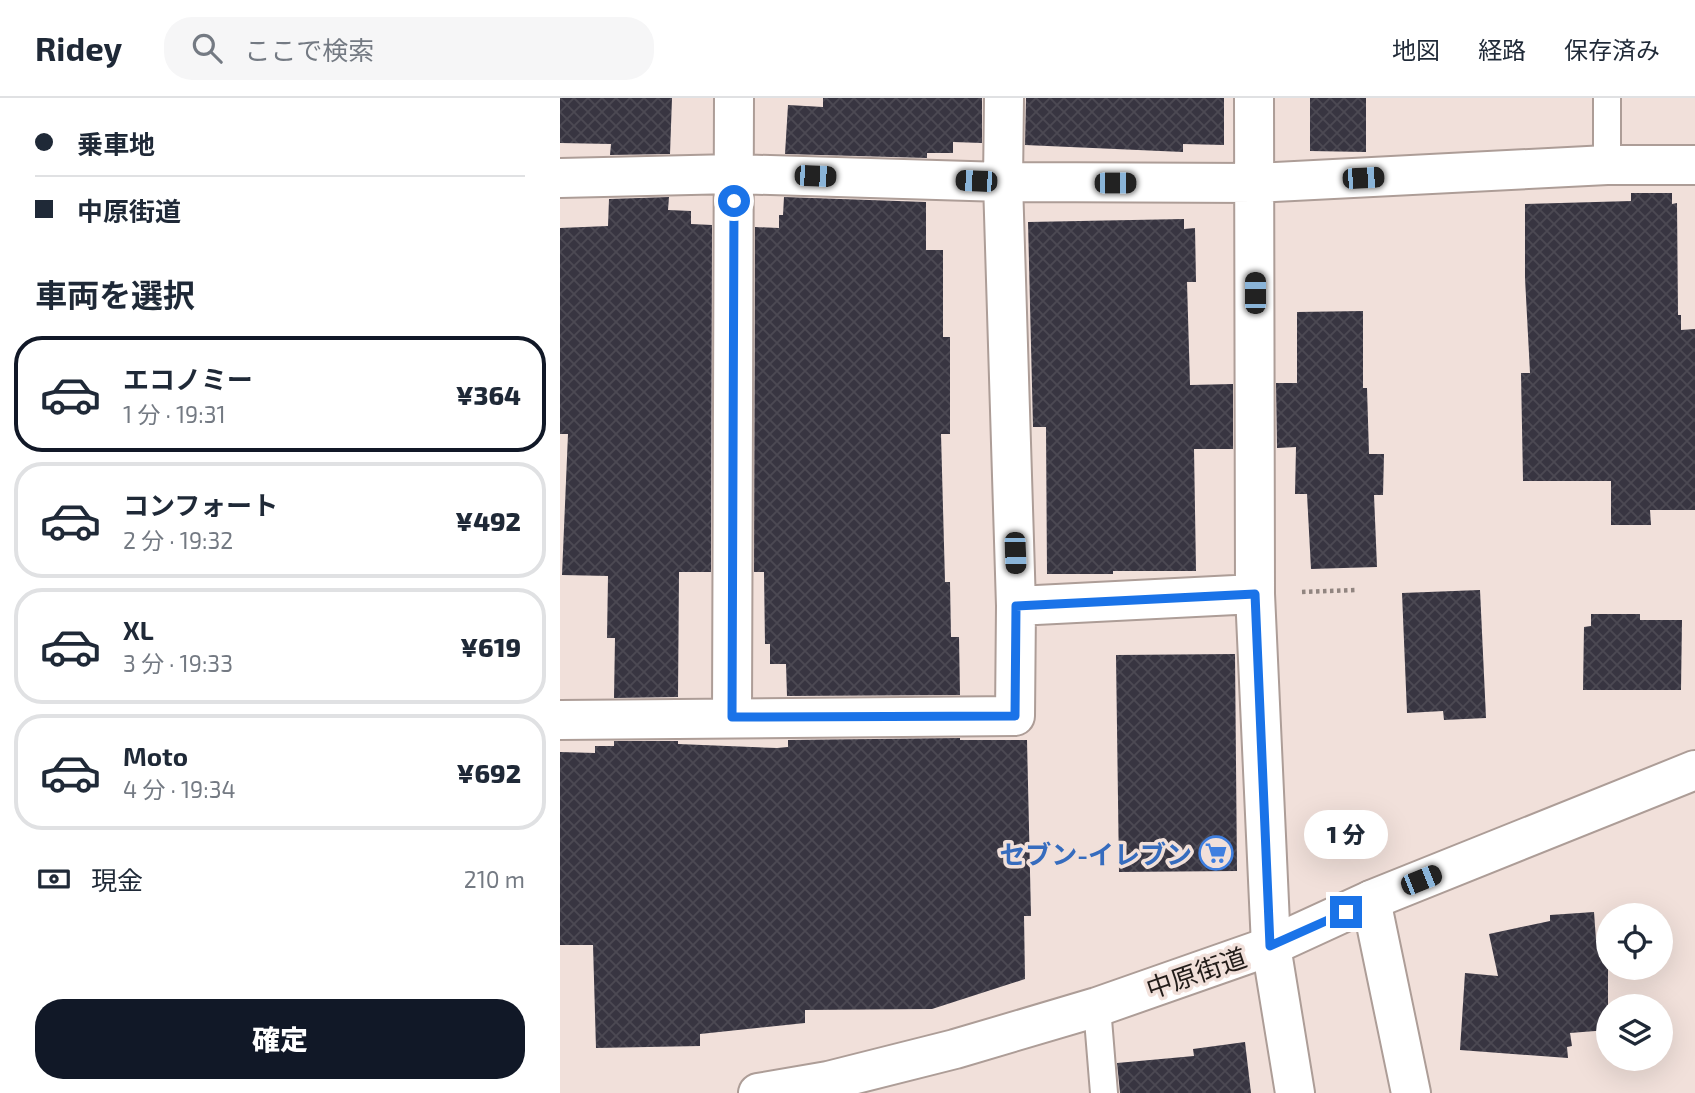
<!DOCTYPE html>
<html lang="ja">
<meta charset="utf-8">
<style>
body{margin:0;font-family:"Exo 2","Noto Sans JP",sans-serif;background:#f6f6f7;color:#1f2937;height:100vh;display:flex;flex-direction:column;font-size:26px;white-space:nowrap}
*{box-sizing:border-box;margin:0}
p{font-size:23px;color:#747a83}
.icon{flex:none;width:38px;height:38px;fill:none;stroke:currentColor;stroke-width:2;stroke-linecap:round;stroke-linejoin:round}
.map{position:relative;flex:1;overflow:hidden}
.drawer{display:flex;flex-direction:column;background:#fff;width:560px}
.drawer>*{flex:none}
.banner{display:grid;align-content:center;height:154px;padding:0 35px;background:#fff}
.fabs{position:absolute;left:1036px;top:805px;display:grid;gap:14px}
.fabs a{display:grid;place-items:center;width:77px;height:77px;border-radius:50%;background:#fff;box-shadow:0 7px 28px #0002;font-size:35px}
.end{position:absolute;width:32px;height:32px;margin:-16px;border:9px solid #1a73e8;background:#fff;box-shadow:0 0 0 4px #fff}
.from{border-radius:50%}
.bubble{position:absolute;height:49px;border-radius:24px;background:#fff;box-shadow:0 7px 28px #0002;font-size:23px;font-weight:800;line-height:49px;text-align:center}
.car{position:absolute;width:21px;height:42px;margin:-21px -10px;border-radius:9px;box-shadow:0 0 5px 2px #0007;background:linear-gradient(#222 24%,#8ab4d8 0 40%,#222 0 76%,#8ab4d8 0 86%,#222 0)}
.banner b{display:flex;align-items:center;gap:24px;height:66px;font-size:26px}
.banner b+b{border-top:2px solid #e0e1e3}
.banner i{width:18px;height:18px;background:#1f2937}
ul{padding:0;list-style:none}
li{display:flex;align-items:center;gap:21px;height:116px;margin:0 14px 10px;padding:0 21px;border:4px solid #e0e1e3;border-radius:28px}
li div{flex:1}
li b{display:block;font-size:26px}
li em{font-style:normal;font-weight:800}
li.current{border-color:#111827}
li>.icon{width:63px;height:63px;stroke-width:1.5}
h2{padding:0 35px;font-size:32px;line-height:84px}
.pay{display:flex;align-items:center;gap:18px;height:77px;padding:0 35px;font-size:26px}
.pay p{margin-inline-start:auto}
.primary-button{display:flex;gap:14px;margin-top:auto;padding:14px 35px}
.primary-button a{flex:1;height:80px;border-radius:28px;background:#111827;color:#fff;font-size:28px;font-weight:800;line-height:80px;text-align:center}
header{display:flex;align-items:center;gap:42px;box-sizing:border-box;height:98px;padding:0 35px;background:#fff;border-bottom:2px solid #e0e1e3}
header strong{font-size:33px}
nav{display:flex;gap:38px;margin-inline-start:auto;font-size:24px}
.search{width:490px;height:63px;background:#f6f6f7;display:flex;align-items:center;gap:18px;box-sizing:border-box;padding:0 24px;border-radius:28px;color:#747a83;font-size:26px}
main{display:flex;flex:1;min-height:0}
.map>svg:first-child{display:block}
.building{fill:url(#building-cross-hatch)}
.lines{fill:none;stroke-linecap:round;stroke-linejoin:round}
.service-casing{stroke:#ad9d97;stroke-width:30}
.minor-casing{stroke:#ad9d97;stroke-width:42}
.primary-casing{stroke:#ad9d97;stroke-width:42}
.path{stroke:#918580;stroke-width:4.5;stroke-dasharray:3.5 3.5;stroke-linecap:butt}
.service{stroke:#fff;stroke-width:26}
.minor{stroke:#fff;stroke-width:38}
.primary{stroke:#fff;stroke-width:38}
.route{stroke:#1a73e8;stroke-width:9}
.labels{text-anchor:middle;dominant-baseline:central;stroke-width:7;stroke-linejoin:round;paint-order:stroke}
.shop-label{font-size:26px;font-weight:bold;fill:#366cbe;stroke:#f1e0da;text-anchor:end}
.street-label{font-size:26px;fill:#221c19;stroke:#f1e0da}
</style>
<header>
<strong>Ridey</strong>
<div class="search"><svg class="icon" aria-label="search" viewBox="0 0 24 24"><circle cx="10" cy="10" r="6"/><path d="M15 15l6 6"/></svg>ここで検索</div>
<nav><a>地図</a><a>経路</a><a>保存済み</a></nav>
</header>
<main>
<section class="drawer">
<div class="banner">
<b><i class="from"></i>乗車地</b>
<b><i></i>中原街道</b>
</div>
<h2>車両を選択</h2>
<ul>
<li class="current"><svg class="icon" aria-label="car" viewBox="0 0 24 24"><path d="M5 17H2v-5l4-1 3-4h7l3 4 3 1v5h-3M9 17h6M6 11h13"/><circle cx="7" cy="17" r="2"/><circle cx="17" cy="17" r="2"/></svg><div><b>エコノミー</b><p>1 分 · 19:31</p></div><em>¥364</em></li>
<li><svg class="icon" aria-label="car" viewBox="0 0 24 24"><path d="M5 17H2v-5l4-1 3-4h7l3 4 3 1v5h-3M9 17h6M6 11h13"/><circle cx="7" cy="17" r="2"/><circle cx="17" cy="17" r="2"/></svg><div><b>コンフォート</b><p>2 分 · 19:32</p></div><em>¥492</em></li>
<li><svg class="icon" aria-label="car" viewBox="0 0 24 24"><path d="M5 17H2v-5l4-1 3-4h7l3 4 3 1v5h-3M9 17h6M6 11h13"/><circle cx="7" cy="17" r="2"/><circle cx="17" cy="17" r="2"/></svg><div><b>XL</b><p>3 分 · 19:33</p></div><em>¥619</em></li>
<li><svg class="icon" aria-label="car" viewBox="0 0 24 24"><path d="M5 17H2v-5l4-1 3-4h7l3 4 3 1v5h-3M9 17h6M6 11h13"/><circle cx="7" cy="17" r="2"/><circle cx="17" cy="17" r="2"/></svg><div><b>Moto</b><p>4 分 · 19:34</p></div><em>¥692</em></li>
</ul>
<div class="pay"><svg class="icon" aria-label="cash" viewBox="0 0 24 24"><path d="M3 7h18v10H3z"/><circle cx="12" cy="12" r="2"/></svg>現金<p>210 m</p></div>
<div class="primary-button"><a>確定</a></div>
</section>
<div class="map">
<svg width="1135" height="995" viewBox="0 0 1135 995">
<defs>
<pattern id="building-cross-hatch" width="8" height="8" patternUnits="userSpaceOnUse" patternTransform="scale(1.75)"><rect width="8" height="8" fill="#383541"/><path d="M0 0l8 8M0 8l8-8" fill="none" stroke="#4c4953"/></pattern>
</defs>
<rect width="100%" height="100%" fill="#f1e0da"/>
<path class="building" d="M0,0H112L110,56L50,57L51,46L0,45Z
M263,0H422V45L393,44V55H367V60L225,56L228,7L263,9Z
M466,0H664V47L623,46V54L465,47Z
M750,0H806V54L750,53Z
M1071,95H1112V106L1117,105L1118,217H1121V232L1135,231V412H1090L1091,427H1051V383H963L961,275H970L965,180V106L1071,103Z
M109,99L108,112L131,113V126L152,127L151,474H119L118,599L54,600L55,540H47L48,478L2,477L8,336H0V130L48,128L49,101Z
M224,99L366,104V152H383V239H390V336H381L385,484H390L391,539H399L400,597L227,598L226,566H210V546H205L204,474H194L195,129L219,130V117H223Z
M624,121V131L635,130L636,184H627L630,287L673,286V351H634L636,473H553V476H487L486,329H473L468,124Z
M803,213V290H807L809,356H824L823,397H814L817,469L751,471L747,396H735L736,349L717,350L716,285H737V214Z
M920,492L926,620L884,622L883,613L847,615L842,495Z
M1031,516H1080V522H1122L1121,592H1023L1024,529L1031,528Z
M675,556L677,773L559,774L556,557Z
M400,640V642H467L471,818H464L465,881L372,911L245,912V925L140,936V948L36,950L33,847H0V654L35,655V648H54V643H118V646L217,650L228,649V642Z
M1034,814L1036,842L1048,841V932L1010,935L1012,948L1007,949L1008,960L900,952L905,875L938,878L929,836L990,823V817Z
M685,944L691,995H560L557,965L634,958L633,951Z"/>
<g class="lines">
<defs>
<path id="service" d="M1047,67V0
M537,909L544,995"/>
<path id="minor" d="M444,0L443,84L456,508
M694,0L695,496L711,848L735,995
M0,80L174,76L443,84L695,85L1047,67H1135
M172,619L174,0
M0,622L455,618L456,508L695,496
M811,802L851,995"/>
<path id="primary" d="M198,995L268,983L395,951L537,909L711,848L811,802L1135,672"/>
</defs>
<use href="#service" class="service-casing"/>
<use href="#minor" class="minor-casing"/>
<use href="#primary" class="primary-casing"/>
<path class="path" d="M742,494L795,492"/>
<use href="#service" class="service"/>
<use href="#minor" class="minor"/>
<use href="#primary" class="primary"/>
</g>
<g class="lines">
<path class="route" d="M174,103L172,619L455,618L456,508L695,496L710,848L786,814"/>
</g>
<defs>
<symbol id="supermarket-ring" viewBox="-11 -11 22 22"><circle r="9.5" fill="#f1e0da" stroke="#3f7fe0" stroke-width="1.5"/><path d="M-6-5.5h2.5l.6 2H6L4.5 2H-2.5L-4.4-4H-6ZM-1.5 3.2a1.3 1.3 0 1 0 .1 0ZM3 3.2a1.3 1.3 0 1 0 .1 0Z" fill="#3f7fe0"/></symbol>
</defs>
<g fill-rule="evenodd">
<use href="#supermarket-ring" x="637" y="736" width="38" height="38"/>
</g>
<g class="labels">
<g class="shop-label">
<text x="632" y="755">セブン-イレブン</text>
</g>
<g class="street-label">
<text transform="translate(636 874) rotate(-19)">中原街道</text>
</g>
</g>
</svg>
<div class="fabs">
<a><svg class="icon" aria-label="locate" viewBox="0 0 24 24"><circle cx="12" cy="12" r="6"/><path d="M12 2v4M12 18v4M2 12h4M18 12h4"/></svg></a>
<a><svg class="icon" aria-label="layers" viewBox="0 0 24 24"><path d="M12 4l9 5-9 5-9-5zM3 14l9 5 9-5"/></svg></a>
</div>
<i class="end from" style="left:174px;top:103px"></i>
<i class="end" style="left:786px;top:814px"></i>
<div class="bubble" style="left:744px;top:712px;width:84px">1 分</div>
<i class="car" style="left:255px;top:78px;rotate:92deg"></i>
<i class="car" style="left:803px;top:80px;rotate:87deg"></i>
<i class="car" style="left:416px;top:83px;rotate:272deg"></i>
<i class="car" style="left:555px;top:85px;rotate:90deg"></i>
<i class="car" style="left:695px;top:195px;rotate:0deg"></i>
<i class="car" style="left:455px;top:455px;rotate:178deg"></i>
<i class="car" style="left:861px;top:782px;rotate:68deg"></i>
</div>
</main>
